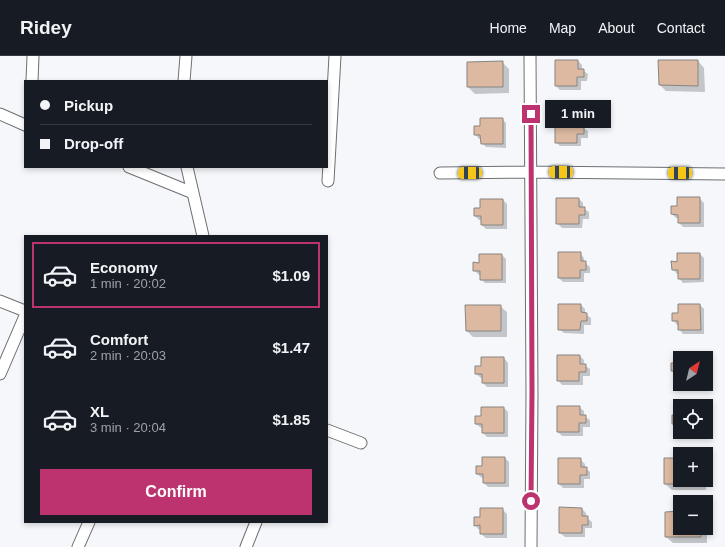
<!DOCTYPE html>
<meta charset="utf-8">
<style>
body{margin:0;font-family:Helvetica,sans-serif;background:#242831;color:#f1f3f6;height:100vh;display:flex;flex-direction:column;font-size:15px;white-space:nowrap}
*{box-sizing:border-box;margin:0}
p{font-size:13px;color:#9ea1a6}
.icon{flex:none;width:22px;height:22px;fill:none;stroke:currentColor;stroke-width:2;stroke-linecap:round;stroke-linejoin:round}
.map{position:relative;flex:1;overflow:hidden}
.sheet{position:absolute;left:24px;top:179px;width:304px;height:288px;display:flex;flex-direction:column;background:#171b24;border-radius:0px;box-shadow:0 2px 6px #0003}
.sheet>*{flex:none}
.top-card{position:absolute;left:24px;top:24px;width:304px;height:88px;border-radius:0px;box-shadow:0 2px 6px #0003;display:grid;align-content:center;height:88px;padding:0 16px;background:#171b24}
.needle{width:26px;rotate:35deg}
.fabs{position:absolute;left:673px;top:295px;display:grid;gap:8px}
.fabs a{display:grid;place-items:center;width:40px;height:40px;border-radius:0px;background:#171b24;box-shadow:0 2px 6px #0003;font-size:20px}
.end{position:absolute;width:18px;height:18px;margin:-9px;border:5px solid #bc3370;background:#fff;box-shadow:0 0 0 2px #fff}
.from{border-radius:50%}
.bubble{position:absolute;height:28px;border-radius:0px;background:#171b24;box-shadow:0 2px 6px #0003;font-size:13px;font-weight:700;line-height:28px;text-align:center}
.car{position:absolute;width:12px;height:24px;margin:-12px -6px;border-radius:5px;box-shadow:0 0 3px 1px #0007;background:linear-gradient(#f5c518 24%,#345 0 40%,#f5c518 0 76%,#345 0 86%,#f5c518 0)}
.top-card b{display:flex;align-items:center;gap:14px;height:38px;font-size:15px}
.top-card b+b{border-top:1px solid #363941}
.top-card i{width:10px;height:10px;background:#f1f3f6}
ul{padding:7px 0 0;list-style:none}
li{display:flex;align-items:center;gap:12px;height:66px;margin:0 8px 6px;padding:0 8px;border:2px solid transparent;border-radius:0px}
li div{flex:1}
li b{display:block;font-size:15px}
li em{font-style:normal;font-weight:700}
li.current{border-color:#bc3370}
li>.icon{width:36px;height:36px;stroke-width:1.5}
.primary-button{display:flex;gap:8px;margin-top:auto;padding:8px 16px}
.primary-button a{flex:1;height:46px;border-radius:0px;background:#bc3370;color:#fff;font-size:16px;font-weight:700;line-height:46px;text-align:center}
header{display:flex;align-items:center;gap:24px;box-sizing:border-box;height:56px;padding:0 20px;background:#171b24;border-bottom:1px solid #363941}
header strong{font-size:19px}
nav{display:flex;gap:22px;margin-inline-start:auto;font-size:14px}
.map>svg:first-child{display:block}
.shadow{fill:#0003}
.building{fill:#dcb9a0;stroke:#878583}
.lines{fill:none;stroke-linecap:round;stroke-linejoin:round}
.street-casing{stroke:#6d6f71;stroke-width:13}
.street{stroke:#fff;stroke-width:11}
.route{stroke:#bc3370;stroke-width:5}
</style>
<header>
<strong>Ridey</strong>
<nav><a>Home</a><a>Map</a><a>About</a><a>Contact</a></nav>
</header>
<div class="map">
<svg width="725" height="491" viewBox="0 0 725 491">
<rect width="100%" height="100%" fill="#f5f7fa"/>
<path class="shadow" d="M578,5L582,9V14L588,18L587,25H581V34H560L556,30Z
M698,5L704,12L705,36L666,35L660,29Z
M502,6L509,13V37L475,38L468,31V7Z
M578,62L582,66V71L588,75V82H581V90H560L556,86Z
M502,63L506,67V92L486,91L482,87L481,83H479L475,78L481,71Z
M699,142L704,147V171H683L679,167V162H676L672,158L678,151Z
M579,143L583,147V152L589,156V163H583L582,172H562L557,167Z
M503,144L507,148V173H486L482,169V164H479L475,160L481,153Z
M580,197L584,202V206L590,211V217H584V226H563L559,222Z
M700,198L704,202V226L683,227L679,222V218H677L673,213L678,207Z
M502,199L506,203V227H485L481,223V219H479L474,214L480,208Z
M581,249L585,253V258L591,262V269H584V278L564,277L559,273Z
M679,249H700L704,253V278H683L679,273V269H677L673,264L679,258Z
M500,250L507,256V281H473L467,275Z
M678,299H700L703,302H680V325L679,319H677L672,315L678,308Z
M580,300L584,304V309L590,313V320H583V329H562L558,324Z
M504,302L508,307V331H487L483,327V322H481L476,318L482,311Z
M579,351L584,355V360L590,364V371H583V380H562L558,376Z
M504,352L508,356V381H487L483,377V372H481L476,368Z
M680,352V376H705V381L684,380L680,376V372H677L673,367L679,360Z
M505,402L509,406V431H488L484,427V422H482L477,418L483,411Z
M580,403L585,408V412L590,416V423H584V432H563L559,428Z
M680,403V424H706V434H672L665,428Z
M560,452L582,453L586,457V461L592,466V472H585V481H565L560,477Z
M502,453L507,458V482H486L481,478V473L479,474L475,469L481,462Z
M680,456V472H706V462L707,463V487H673L666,481Z"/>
<path class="building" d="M555,4H578V13H584V21H577V30H555Z
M658,4H698V30L659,29Z
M503,5V31H467V6Z
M555,61H578V69L584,70V78H577V87H555Z
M480,62H503V88H481L480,79H474V70H480Z
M677,141H700V167H678V159L671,158V150H677Z
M556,142H579V151H585V159H579V168H556Z
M480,143H503V169H481V160H474V152H480Z
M558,196H581V205H586V214H580V222H558Z
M677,197H700V223H678V214H672L671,205L677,206Z
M479,198H502V224H480V215H473V206L479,207Z
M558,248H581V256L587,257V265H581L580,274H558Z
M678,248H700L701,274H678V265H672V257H678Z
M465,249H501V275H466Z
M677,298H700V302H680V324H678V315H671V307H677Z
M557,299H580V308H586V316H579V325H557Z
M481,301H504V327H482V318H475V310H481Z
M557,350H580V359H586V367H579V376H557Z
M481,351H504V377H482V368H475V360H481Z
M678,351H680V376L701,377L679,376V368H672V359H678Z
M482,401H505V427H483V418H476V410H482Z
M558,402H581V411H587V419H580V428H558Z
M664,402H680V424H700V428H664Z
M559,451L582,452V460H588V469H582V477H559Z
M480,452H503V478H480V469L474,470V461H480Z
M680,455V472H701V481H665V456Z"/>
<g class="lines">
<defs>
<path id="street" d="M530,0L532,337L531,491
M32,25L33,0
M184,25L186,0
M0,58L25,69
M129,111L193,137
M187,111L203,180
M440,117L532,116L725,118
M328,125L335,0
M0,245L25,255
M0,318L25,260
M327,374L361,387
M78,491L89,466
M246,491L256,466"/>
</defs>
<use href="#street" class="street-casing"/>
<use href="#street" class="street"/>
</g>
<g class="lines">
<path class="route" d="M531,58L532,336L531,445"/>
</g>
</svg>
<div class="fabs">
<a><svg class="needle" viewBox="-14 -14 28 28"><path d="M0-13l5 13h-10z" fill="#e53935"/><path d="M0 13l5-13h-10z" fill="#9ea1a6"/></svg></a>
<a><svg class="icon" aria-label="locate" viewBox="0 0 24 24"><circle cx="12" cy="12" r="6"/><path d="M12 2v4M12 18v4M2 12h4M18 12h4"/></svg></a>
<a>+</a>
<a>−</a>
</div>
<i class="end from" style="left:531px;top:445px"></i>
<i class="end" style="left:531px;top:58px"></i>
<div class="bubble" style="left:545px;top:44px;width:66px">1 min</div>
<i class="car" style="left:561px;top:116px;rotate:271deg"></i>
<i class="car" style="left:470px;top:117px;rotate:269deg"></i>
<i class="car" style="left:680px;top:117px;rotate:270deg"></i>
<div class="top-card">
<b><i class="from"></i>Pickup</b>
<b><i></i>Drop-off</b>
</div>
<section class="sheet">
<ul>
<li class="current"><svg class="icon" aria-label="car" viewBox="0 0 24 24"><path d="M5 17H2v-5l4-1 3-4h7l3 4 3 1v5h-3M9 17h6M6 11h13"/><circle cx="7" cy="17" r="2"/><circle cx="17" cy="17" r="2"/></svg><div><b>Economy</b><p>1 min · 20:02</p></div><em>$1.09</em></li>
<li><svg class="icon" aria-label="car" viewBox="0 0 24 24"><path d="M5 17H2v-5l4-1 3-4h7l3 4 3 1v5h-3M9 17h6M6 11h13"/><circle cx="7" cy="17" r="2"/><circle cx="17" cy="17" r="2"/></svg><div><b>Comfort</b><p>2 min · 20:03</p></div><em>$1.47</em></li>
<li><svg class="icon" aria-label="car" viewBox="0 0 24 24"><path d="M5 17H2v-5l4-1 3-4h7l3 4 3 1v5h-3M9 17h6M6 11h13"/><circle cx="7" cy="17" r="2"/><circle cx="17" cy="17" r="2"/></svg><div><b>XL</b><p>3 min · 20:04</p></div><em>$1.85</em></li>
</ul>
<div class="primary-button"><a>Confirm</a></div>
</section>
</div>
